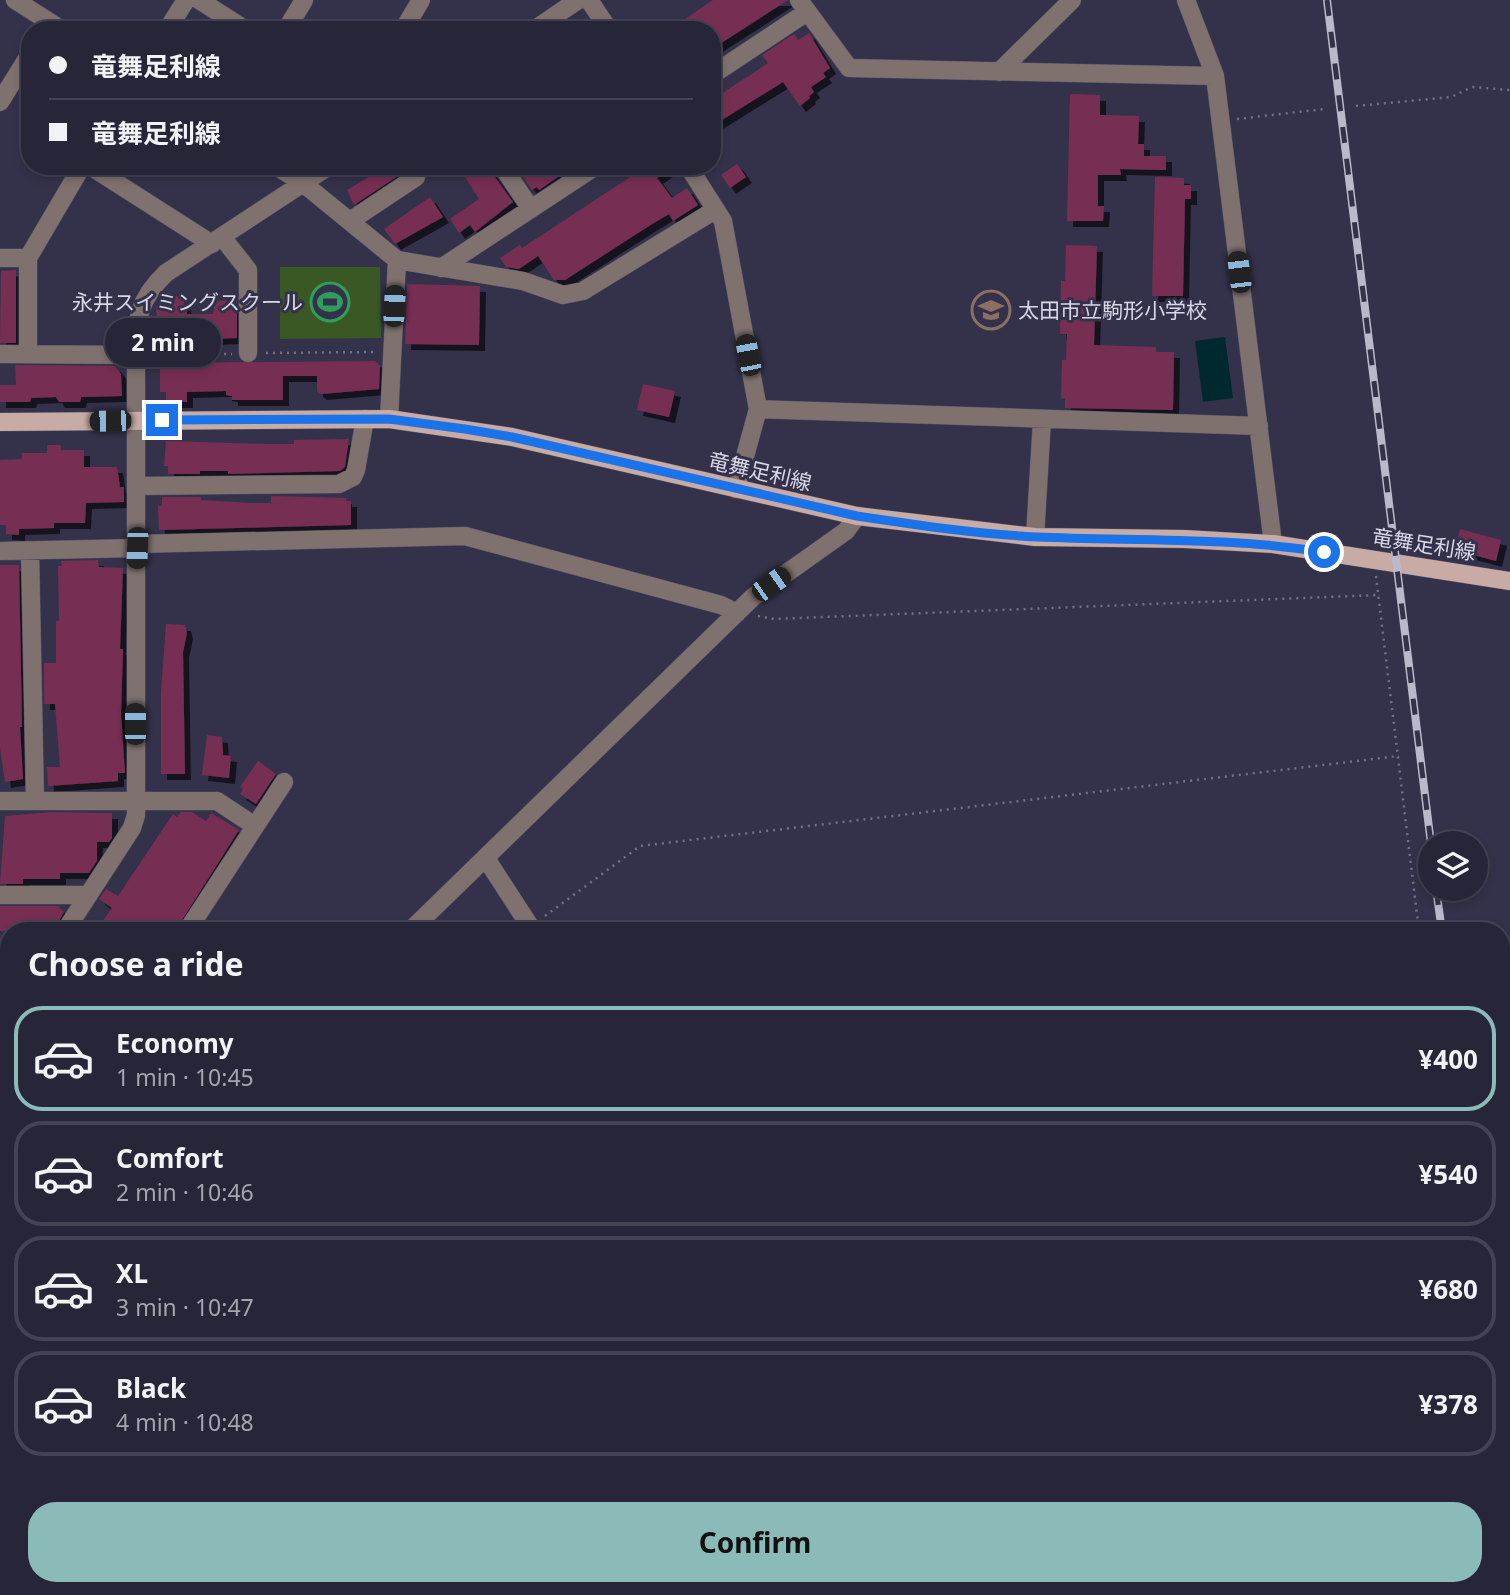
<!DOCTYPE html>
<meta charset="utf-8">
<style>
body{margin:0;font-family:"Noto Sans","Noto Sans JP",sans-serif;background:#333243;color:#f1f3f6;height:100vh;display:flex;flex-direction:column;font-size:26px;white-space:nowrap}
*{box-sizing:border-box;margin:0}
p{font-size:23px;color:#a4a5ae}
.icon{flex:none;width:38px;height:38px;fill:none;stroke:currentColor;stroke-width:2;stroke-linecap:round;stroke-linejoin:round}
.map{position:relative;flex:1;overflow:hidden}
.sheet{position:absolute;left:0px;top:922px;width:1510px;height:674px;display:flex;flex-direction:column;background:#272638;border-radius:28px 28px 0 0;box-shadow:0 4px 10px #0003,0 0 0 2px #434353}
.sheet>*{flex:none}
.guide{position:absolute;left:21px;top:21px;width:700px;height:154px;border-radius:28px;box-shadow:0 4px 10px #0003,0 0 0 2px #434353;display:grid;align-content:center;height:154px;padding:0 28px;background:#272638}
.fabs{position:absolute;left:1418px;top:831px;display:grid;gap:14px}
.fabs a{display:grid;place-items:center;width:70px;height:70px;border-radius:50%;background:#272638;box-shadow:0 4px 10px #0003,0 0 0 2px #434353;font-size:35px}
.end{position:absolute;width:32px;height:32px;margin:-16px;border:9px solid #1a73e8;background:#fff;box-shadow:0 0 0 4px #fff}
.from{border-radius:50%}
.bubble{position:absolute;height:49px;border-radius:24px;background:#272638;box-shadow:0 4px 10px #0003,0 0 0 2px #434353;font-size:23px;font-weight:700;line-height:49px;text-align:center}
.car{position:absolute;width:21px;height:42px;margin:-21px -10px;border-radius:9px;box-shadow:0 0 5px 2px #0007;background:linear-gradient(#222 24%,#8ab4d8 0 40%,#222 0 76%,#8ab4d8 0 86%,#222 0)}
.guide b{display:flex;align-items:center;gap:24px;height:66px;font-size:26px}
.guide b+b{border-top:2px solid #434353}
.guide i{width:18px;height:18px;background:#f1f3f6}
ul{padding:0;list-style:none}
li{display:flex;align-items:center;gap:21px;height:105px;margin:0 14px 10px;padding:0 14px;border:4px solid #434353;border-radius:28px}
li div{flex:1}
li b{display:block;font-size:26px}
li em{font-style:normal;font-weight:700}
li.active{border-color:#8bbbb9}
li>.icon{width:63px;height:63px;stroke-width:1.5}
h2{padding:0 28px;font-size:32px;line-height:84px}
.primary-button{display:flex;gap:14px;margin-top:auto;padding:14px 28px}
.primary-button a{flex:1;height:80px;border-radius:28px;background:#8bbbb9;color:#111;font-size:28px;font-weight:700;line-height:80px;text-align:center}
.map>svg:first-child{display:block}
.green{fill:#395824}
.water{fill:#00282f}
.building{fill:#772e52;filter:url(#shadow)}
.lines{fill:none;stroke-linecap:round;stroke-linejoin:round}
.minor-casing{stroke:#525066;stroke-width:19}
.major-casing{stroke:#525066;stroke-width:19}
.path{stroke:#727186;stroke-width:2.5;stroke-dasharray:2 5;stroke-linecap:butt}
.minor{stroke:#7f716e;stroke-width:18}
.major{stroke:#c9aba5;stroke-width:18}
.rail-casing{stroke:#bab9cb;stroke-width:8}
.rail{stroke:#34324a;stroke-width:5;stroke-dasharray:16;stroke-linecap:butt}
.route{stroke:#1a73e8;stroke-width:9}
.labels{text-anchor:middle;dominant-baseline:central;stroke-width:6;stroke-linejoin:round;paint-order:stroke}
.poi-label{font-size:21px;fill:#d8d7e7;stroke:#34324a;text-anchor:end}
.street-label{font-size:21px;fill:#d8d7e7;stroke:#34324a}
</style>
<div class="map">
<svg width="1510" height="1595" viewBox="0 0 1510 1595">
<defs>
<filter id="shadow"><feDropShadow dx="6" dy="6" stdDeviation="0" flood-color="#0009"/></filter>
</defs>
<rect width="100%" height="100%" fill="#34324a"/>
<path class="green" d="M280,267H380L381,338L280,339Z"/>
<path class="water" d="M1225,337L1233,398L1203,402L1195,341Z"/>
<path class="building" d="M713,0H788L712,49V30H669Z
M809,33L830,68L823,73L826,77L811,87L814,92L809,96L810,98L800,106L783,82L717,123L712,115V100L768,63L762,55L794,34L798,40Z
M1070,94L1100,95V115L1139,116L1138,144H1144V156H1166V170L1120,169L1121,175H1098V206H1104L1103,221H1067Z
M737,164L746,177L730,188L721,175Z
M387,166H413L354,205L347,190Z
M458,166H487L513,202L475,232L470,225L459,233L450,219L479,199Z
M532,166H574L539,190L537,187L532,190L521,174Z
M647,166H674L657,178L672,198L687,188L698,205L673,221L669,214L652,224L565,280H554L538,256L519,269L506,267L500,258L520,245L522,248Z
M1155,177L1184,178V185H1191V199H1185L1183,296H1152Z
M430,197L443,217L395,244L384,229Z
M1066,245L1097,246L1094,345L1156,347V352H1174L1173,410L1065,408V399L1061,398L1062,360H1066L1067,334H1060L1061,281H1065Z
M16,270V343H0L1,271Z
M407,284L480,286L479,345L405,344Z
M161,296H183L187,314H213L215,301L237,300V338L154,341L153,319H157L156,308L162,307Z
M375,361L380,366L379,389L321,394L317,391V376H283V400H232V396L226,395V391L187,392V402H166V392H160V363Z
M15,365L115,366L121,374L122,396L81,397L80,402H59L56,397L31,398L30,402H0V385H16Z
M643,384L675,391L669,417L637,410Z
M349,439L345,467L340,471L228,474V471H200V474H168V466H164L166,441L268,444H294V440Z
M47,445H61V450H84V467H117L120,487H124V502L86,503L85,523H54V528L19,529V535L6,534V525H0V460L22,459V453H47Z
M271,496L346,498V501H351V525L159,530L158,506H162V497H201V500L251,503H271Z
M1460,529L1501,540L1496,561L1455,550Z
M98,560L99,567L123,568L120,649H123L121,713L125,773H118V781L48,786L47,767H60L55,704H44V663H56V621H59L58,566H62L61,561Z
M0,565H19L22,727H20L23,779L5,782L0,748Z
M166,624L185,625L187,633L183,652L185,774H161V692Z
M207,735L222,737L223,755L231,756L229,778L202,775Z
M258,761L276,774L256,804L240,794L243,789L240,787Z
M52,812L112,813V838L109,842H97V861L89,873H60V879H23V884H0L5,816Z
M181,812H192L206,821L211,813L239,830L175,931H115L102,922L112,908L99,899L106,889L118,896L173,814L177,817Z
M0,906H58L64,912L53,931H0Z"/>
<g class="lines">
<defs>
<path id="minor" d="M15,0L62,30
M199,0L246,30
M589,0L609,30
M799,0L849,68L1215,76
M1186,0L1215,76L1273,544
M167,30L186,0
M286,30L304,0
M403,30L421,0
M534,30L578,0
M999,72L1072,0
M712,75L807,12
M0,102L30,54
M90,166L212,244
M276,166L304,184L397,260L523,281L563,295L583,291L715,210
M502,166L531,209
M688,166L723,221L758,409L736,489
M350,221L416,177
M222,237L248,270V353
M0,258H28
M441,268L596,166
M0,354L136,355
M28,354V258L82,166
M758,409L1259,426
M389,419L397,260
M137,486L339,484L353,477L356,470L365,419
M1035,537L1042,420
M138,544L465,536L721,605L737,613
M0,551L137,548
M30,551L35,800
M0,801H217L255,826
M487,860L533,931
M0,895H87
M65,931L132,828L136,815V355C137,317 138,300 166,273L329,166
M187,931L284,782
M410,931L753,597L846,531L857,516
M0,990H9
M0,1274L9,1268
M978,1587L984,1595
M478,1595L490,1587"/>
<path id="major" d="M0,422L389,419L512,437L857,516L1035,537L1185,539L1273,544L1510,581"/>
</defs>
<use href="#minor" class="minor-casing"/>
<use href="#major" class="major-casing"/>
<path class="path" d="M1356,106L1451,97L1472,87L1510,90
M1237,119L1324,109
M266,353L375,352
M154,355L232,354
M1376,576L1419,931
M758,616L774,619L1378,595
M545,916L640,846L1399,756
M0,1242L9,1245
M369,1587L375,1595
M1499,1587L1500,1595"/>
<use href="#minor" class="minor"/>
<use href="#major" class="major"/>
<defs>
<path id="rail" d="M1327,0L1431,844
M1436,889L1442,931
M1502,1409L1510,1480"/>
</defs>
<use href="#rail" class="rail-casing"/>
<use href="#rail" class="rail"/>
</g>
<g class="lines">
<path class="route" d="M162,420L389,419L465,429L512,437L857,516C916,525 977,534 1037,537C1133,541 1228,537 1324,552"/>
</g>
<defs>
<symbol id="stadium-ring" viewBox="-11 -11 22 22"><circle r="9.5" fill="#34324a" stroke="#2e9e5b" stroke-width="1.5"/><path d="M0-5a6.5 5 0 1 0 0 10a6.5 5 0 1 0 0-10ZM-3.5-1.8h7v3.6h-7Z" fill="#2e9e5b"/></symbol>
<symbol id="school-ring" viewBox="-11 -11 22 22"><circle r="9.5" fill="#34324a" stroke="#8d6e63" stroke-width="1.5"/><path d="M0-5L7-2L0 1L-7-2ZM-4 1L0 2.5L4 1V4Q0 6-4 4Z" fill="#8d6e63"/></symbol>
</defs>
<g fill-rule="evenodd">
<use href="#stadium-ring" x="308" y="280" width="44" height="44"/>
<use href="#school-ring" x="969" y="288" width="44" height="44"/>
</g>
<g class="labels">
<g class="poi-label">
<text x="303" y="302">永井スイミングスクール</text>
<text x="1018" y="310" text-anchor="start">太田市立駒形小学校</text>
</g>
<g class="street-label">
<text transform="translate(760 471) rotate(13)">竜舞足利線</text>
<text transform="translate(1424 544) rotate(9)">竜舞足利線</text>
</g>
</g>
</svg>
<div class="fabs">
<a><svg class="icon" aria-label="layers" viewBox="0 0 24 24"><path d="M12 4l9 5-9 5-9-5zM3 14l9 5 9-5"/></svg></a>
</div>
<i class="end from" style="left:1324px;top:552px"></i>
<i class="end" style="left:162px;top:420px"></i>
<div class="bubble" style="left:105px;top:318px;width:116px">2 min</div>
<i class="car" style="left:1239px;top:272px;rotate:353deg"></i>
<i class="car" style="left:394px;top:306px;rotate:3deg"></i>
<i class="car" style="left:748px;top:355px;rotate:349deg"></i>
<i class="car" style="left:110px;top:421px;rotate:269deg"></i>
<i class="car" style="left:137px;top:548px;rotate:182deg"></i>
<i class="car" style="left:771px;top:584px;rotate:55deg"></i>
<i class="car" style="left:135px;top:724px;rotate:0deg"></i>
<div class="guide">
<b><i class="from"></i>竜舞足利線</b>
<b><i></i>竜舞足利線</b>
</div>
<section class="sheet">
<h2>Choose a ride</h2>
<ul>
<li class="active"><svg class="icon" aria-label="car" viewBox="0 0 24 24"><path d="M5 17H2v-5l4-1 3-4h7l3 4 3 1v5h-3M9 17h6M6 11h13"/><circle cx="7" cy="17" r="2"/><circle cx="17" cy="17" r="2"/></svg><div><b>Economy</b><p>1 min · 10:45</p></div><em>¥400</em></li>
<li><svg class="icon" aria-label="car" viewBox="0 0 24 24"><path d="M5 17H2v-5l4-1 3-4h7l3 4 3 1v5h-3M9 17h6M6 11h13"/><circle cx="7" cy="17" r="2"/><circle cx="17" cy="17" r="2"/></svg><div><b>Comfort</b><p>2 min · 10:46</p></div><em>¥540</em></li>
<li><svg class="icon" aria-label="car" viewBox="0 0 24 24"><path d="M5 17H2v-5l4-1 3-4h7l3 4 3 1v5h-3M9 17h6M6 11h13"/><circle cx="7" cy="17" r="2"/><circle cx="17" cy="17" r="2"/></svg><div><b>XL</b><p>3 min · 10:47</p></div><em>¥680</em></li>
<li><svg class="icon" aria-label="car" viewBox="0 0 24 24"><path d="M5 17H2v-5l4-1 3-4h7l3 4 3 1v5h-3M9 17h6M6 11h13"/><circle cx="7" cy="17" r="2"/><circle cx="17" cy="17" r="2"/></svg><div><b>Black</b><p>4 min · 10:48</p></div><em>¥378</em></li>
</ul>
<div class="primary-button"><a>Confirm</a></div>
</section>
</div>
